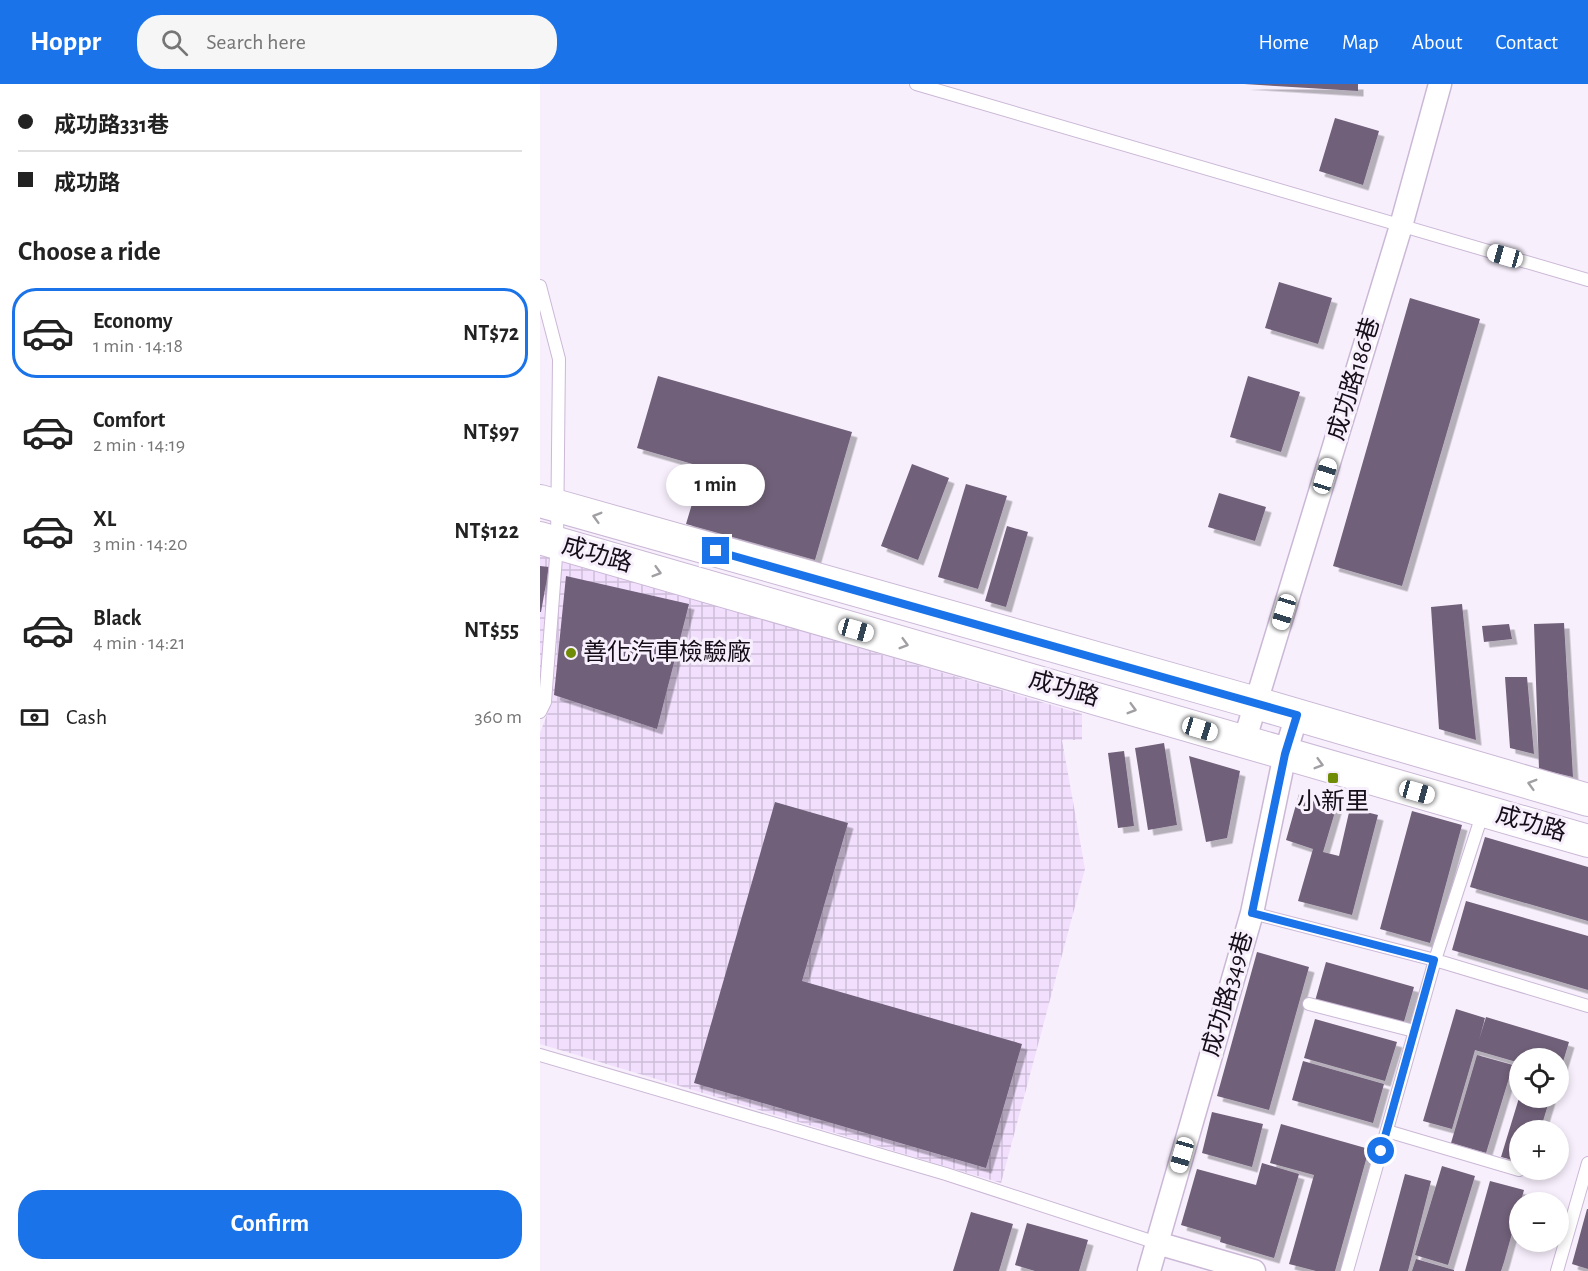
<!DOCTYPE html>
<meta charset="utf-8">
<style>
body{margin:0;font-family:"Alegreya Sans","Noto Sans TC",sans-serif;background:#f6f6f6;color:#222;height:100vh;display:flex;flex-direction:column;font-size:22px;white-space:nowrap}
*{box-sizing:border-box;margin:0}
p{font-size:20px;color:#767676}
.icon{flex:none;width:33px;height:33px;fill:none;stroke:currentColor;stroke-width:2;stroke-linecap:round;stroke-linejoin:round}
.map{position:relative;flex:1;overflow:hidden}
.details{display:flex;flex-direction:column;background:#fff;width:540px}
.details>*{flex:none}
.top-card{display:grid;align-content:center;height:132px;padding:0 18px;background:#fff}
.buttons{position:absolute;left:969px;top:964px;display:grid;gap:12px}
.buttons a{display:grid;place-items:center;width:60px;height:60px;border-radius:50%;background:#fff;box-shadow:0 3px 9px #0003;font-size:30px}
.end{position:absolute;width:27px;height:27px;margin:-14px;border:8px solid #1a73e8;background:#fff;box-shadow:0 0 0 3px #fff}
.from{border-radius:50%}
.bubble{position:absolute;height:42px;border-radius:21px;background:#fff;box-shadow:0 3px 9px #0003;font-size:20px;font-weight:600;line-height:42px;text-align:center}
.car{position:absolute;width:18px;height:36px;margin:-18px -9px;border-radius:8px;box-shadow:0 0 4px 2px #0007;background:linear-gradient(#fff 24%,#345 0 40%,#fff 0 76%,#345 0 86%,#fff 0)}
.top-card b{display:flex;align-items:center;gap:21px;height:57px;font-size:22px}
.top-card b+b{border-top:2px solid #e0e0e0}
.top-card i{width:15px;height:15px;background:#222}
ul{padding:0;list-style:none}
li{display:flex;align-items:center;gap:18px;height:90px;margin:0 12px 9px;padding:0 6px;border:3px solid transparent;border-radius:24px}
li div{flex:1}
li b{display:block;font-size:22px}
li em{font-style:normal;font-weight:600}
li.active{border-color:#1a73e8}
li>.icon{width:54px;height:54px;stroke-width:1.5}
h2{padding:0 18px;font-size:27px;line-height:72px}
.pay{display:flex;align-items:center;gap:15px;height:66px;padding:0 18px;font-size:22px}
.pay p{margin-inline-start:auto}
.primary-button{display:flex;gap:12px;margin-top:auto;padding:12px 18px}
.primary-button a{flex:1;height:69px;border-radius:24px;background:#1a73e8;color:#fff;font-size:24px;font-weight:600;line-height:69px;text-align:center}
header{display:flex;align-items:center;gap:36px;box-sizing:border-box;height:84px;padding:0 30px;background:#1a73e8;color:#fff}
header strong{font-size:28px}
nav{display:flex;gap:33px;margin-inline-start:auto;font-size:21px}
.search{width:420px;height:54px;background:#f6f6f6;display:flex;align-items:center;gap:15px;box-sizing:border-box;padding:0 21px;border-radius:24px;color:#767676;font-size:22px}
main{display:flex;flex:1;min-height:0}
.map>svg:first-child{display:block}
.industrial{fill:url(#industrial-grid)}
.building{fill:#706079;filter:url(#shadow)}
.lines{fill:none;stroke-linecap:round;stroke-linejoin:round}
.lane-casing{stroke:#cbb8d6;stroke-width:14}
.street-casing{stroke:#cbb8d6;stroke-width:25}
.secondary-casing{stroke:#cbb8d6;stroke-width:34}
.lane{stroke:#fff;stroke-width:12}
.street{stroke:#fff;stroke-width:22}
.secondary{stroke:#fff;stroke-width:32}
.oneway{stroke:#a19fa3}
.route{stroke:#1a73e8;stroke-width:8}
.poi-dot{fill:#708c07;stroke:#f7effc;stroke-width:2}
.labels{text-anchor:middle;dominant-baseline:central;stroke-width:6;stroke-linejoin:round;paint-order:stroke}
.street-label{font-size:24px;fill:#150e18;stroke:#f7effc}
.poi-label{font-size:24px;fill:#150e18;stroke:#f7effc;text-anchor:start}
</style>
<header>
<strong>Hoppr</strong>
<div class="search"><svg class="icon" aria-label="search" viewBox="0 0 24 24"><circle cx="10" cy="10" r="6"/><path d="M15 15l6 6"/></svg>Search here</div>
<nav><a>Home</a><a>Map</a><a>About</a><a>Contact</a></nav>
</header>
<main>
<section class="details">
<div class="top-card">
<b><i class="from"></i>成功路331巷</b>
<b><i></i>成功路</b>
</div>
<h2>Choose a ride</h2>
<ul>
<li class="active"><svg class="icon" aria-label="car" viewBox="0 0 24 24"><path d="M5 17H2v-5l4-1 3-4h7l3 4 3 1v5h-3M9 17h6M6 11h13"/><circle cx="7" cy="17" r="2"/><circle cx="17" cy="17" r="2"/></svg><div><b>Economy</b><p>1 min · 14:18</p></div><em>NT$72</em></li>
<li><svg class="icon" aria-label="car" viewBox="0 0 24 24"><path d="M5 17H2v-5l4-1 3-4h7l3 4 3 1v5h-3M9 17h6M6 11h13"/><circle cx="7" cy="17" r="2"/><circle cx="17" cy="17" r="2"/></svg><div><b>Comfort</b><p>2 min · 14:19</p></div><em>NT$97</em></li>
<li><svg class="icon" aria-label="car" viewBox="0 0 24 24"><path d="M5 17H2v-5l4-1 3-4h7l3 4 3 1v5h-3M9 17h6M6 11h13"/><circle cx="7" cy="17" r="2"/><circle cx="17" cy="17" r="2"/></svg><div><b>XL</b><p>3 min · 14:20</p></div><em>NT$122</em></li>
<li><svg class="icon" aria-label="car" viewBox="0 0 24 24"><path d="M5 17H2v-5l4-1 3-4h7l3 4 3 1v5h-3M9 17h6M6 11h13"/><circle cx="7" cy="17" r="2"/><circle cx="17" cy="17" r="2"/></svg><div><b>Black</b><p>4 min · 14:21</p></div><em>NT$55</em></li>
</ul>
<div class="pay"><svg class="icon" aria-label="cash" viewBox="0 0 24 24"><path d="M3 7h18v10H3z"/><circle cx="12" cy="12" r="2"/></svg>Cash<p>360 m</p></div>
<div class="primary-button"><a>Confirm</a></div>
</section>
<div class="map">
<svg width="1048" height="1187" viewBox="0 0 1048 1187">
<defs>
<pattern id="industrial-grid" width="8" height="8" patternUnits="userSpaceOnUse" patternTransform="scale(1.5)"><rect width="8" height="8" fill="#f2dffe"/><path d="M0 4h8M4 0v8" fill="none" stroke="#cfbed9"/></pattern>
<filter id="shadow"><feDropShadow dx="5.5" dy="5.5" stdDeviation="0" flood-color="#0004"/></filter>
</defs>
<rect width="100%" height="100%" fill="#f7effc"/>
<path class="industrial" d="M0,466L12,469L0,613Z
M22,476L542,630V656H522L545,785L461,1099L0,960V649L12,617Z"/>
<path class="building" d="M704,0H818V7Z
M795,34L839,47L823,101L779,87Z
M739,198L792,214L778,260L725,244Z
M870,214L940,235L862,502L793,482Z
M118,292L312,348L275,476L146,440L163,383L97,364Z
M708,292L760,308L741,368L690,353Z
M372,380L409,394L378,476L341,462Z
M426,400L467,412L438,505L398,493Z
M679,409L726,423L715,457L668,443Z
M467,442L488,448L466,523L445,517Z
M0,482L9,483L1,528H0Z
M26,492L149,520L117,645L14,611Z
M922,520L936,656L899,645L891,523Z
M1024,539L1033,693L999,685L994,540Z
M969,540L972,555L944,558L942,542Z
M965,593H987L994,670L970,664Z
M624,659L637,741L608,746L595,664Z
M584,667L594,742L578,744L568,669Z
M649,672L700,687L687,754L666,758Z
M759,710L797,721L783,768L799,772L810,724L838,731L812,831L758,817L773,765L746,756Z
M235,718L308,739L262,897L482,960L446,1084L154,999Z
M872,727L922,741L890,859L840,845Z
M945,753L1048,783V837L930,803Z
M926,817L1048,852V906L912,866Z
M717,868L769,883L729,1026L677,1012Z
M786,878L874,903L863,941L775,917Z
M916,925L945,934L939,956L946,933L1029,958L1019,991L1018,975H980V979L935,966L912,1045L883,1037Z
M775,935L857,958L845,997L764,974Z
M937,971L973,981L946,1069L911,1059Z
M763,977L844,1000L833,1039L752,1016Z
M979,1014H1010L1000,1047H980V1078L961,1073Z
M672,1028L723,1040L712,1083L662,1069Z
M741,1040L829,1065L795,1187H776L749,1180L774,1091L730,1079Z
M722,1079L759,1090L734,1174L680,1158L681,1153L641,1141L657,1085L716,1101Z
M902,1082L935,1092L908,1181L875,1171Z
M865,1090L891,1097L868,1187H839Z
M950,1097L984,1106L964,1178L961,1187H925Z
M1047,1125H1048V1185L1032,1180Z
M431,1128L473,1140L459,1187H413Z
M487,1139L548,1156L539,1187H495L475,1181Z
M876,1175L914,1186V1187H872Z"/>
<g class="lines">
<defs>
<path id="lane" d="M376,0L1048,196
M0,202L19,275L17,460L5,618L0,628
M712,829L895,876L1048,922
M769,920L874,947
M0,971L406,1090L617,1159
M847,1047L979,1086
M807,1187L895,876L943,728
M1017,1187L1048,1079"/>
<path id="street" d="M704,658L861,142L900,0
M617,1159L714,1187
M609,1187L712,829L745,670L757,631"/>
<path id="secondary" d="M0,417L716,619L1048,716
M0,454L1048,757"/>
</defs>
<use href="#lane" class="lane-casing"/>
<use href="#street" class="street-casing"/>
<use href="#secondary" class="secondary-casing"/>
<use href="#lane" class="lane"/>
<use href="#street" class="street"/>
<use href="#secondary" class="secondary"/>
</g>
<defs><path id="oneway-chevron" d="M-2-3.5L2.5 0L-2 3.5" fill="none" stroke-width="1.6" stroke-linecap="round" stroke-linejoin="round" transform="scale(1.5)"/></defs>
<g class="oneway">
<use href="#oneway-chevron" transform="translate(57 433) rotate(-164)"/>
<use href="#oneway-chevron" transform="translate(117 488) rotate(16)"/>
<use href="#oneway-chevron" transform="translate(364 560) rotate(16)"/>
<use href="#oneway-chevron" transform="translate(592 625) rotate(16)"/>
<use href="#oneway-chevron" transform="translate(779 680) rotate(16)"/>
<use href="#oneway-chevron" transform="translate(992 700) rotate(-164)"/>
</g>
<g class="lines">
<path class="route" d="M176,467L757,631L745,670L712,829L894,876L841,1067"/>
</g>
<g class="poi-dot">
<circle cx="31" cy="569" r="6"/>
<rect x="787" y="688" width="12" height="12" rx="3"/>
</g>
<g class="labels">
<g class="street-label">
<text transform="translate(814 295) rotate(-73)">成功路186巷</text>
<text transform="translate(57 471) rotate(16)">成功路</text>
<text transform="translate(524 605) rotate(16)">成功路</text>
<text transform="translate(991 740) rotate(16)">成功路</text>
<text transform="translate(688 910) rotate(-74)">成功路349巷</text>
</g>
<g class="poi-label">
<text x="43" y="569">善化汽車檢驗廠</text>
<text x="793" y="718" text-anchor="middle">小新里</text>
</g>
</g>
</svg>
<div class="buttons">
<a><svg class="icon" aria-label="locate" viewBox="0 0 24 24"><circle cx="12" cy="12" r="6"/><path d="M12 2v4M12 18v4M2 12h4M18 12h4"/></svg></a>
<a>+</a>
<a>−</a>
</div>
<i class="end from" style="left:841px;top:1067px"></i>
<i class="end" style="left:176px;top:467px"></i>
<div class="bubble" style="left:126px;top:380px;width:99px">1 min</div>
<i class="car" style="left:965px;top:172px;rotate:286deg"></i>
<i class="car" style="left:785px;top:392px;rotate:17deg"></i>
<i class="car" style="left:744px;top:528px;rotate:197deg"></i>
<i class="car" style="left:316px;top:546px;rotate:106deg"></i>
<i class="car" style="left:660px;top:645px;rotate:107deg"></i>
<i class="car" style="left:877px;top:708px;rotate:106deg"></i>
<i class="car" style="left:642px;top:1071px;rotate:196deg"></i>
</div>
</main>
